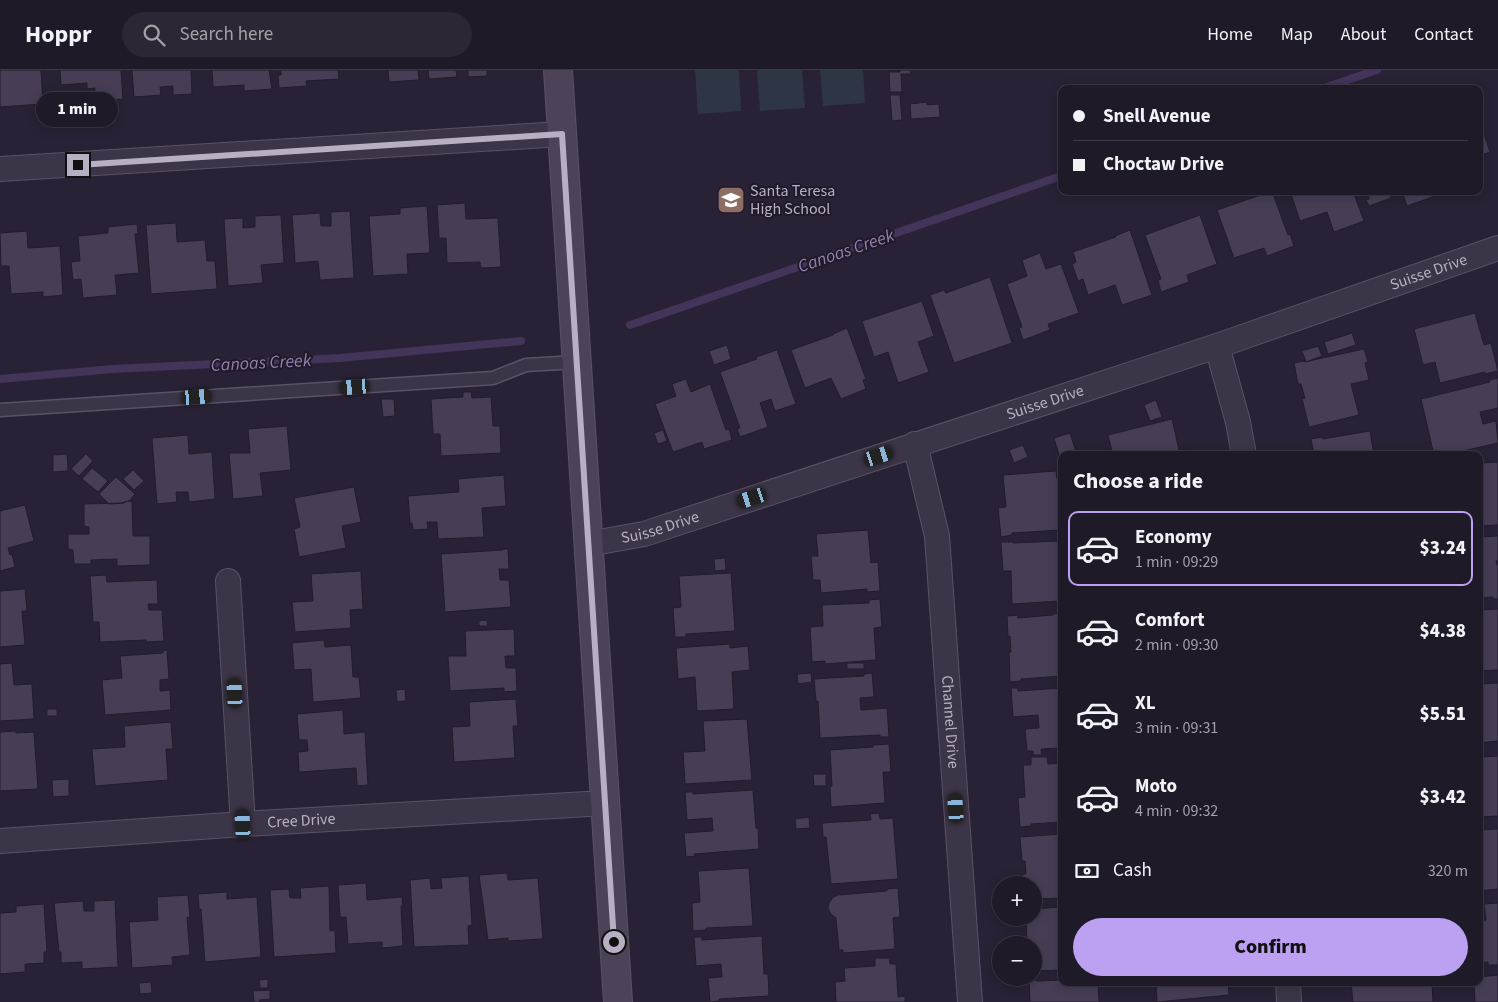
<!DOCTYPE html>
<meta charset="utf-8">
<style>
body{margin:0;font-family:"Source Sans 3",sans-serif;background:#2c2734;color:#f1f3f6;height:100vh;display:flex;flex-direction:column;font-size:19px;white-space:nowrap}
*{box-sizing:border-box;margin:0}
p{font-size:16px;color:#a1a1a8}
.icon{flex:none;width:28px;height:28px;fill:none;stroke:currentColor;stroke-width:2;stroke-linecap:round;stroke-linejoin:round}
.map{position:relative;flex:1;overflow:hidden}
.drawer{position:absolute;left:1058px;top:381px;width:425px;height:535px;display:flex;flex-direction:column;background:#1f1a28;border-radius:10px;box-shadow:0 2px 12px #0003,0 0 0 1px #3c3845}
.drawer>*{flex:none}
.banner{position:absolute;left:1058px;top:15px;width:425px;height:110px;border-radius:10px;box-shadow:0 2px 12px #0003,0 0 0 1px #3c3845;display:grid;align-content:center;height:110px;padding:0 15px;background:#1f1a28}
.fabs{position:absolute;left:992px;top:806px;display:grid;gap:10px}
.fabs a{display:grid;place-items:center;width:50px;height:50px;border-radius:50%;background:#1f1a28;box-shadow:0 2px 12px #0003,0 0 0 1px #3c3845;font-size:25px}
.end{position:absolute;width:22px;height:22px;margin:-11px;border:6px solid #b8afc3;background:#111;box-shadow:0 0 0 2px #111}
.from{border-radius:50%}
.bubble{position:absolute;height:35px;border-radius:18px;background:#1f1a28;box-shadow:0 2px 12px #0003,0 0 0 1px #3c3845;font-size:16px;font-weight:800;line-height:35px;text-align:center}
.car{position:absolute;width:15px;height:30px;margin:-15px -8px;border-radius:6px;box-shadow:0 0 4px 1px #0007;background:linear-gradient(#222 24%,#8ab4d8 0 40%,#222 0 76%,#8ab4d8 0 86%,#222 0)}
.banner b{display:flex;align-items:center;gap:18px;height:48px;font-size:19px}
.banner b+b{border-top:1px solid #3c3845}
.banner i{width:12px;height:12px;background:#f1f3f6}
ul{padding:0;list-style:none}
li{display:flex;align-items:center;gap:15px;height:75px;margin:0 10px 8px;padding:0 5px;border:2px solid transparent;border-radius:10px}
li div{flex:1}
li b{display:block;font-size:19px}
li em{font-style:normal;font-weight:800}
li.active{border-color:#bca0f2}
li>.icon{width:45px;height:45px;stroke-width:1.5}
h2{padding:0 15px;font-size:22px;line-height:60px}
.pay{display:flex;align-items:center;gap:12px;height:55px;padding:0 15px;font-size:19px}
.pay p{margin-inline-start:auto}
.cta{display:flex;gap:10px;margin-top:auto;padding:10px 15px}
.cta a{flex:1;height:58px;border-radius:30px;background:#bca0f2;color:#111;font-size:20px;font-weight:800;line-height:58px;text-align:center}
header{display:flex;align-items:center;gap:30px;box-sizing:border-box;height:70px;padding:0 25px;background:#1f1a28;border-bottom:1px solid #3c3845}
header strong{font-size:24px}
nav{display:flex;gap:28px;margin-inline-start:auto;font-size:18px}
.search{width:350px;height:45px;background:#2c2734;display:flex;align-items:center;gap:12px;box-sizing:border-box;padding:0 18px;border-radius:28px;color:#a1a1a8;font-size:19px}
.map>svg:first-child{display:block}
.green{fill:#2e3646}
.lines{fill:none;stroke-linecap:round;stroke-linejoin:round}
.stream{stroke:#43345a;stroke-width:8}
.building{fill:#473e56;stroke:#231c2d}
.lane-casing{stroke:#5a5264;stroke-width:15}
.street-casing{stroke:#5a5264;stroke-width:26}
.secondary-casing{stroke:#5a5264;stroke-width:30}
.lane{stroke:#3c3547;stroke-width:12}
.street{stroke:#3c3547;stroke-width:24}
.secondary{stroke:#4d4359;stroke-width:28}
.route{stroke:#b8afc3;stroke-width:6}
.labels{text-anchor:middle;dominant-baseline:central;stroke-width:4;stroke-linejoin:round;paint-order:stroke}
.poi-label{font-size:16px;fill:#b8afc3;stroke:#211a2b;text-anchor:start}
.street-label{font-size:16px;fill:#b8afc3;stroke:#211a2b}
.water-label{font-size:18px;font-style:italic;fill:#9280ae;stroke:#211a2b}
</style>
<header>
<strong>Hoppr</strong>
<div class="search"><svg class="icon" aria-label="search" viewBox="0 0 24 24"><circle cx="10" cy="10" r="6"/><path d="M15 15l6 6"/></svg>Search here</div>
<nav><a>Home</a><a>Map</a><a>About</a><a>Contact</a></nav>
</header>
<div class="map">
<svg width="1498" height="932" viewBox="0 0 1498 932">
<rect width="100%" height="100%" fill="#292236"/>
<path class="green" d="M695,0H739L741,41L698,44Z
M757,0H802L805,38L760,41Z
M820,0H863L865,33L823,36Z"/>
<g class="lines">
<path class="stream" d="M1321,19L1377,0
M630,255L1061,106
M0,309L113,299L340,288L521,271"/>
</g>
<path class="building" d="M0,0H41L43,34L0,37Z
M60,0H121L123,29L95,31V18L87,19V13L61,15Z
M132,0H191L192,24L173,25V16L160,17L161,25L134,27Z
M212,0H269L272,19L244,21V15L213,17Z
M281,0H338L339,9L306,11L307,16L279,18L278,5H281Z
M388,0H418L419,10L389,12Z
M428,0H456L457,7L429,9Z
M468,0H487V6L468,7Z
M889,0H910L911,4H901L902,22H890L889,2H900V0Z
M890,25H900L902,50L892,51Z
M927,32V35L939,34L940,47L911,49L910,34Z
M1479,49L1490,82L1479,86Z
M1272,121L1288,165L1290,164L1294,176L1267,186L1264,178L1234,188L1217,140Z
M1290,121H1353L1364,151L1334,162L1327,142L1300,151Z
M1367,121H1388L1391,128L1369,136L1366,130L1369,129Z
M1402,121H1433L1435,126L1407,136Z
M465,133L466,149L498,148L501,197L481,198L480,192L447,193L446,168H439L437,135Z
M427,136L430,183L407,184L408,204L373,206L369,146L400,144V138Z
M350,141L354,208L320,210L318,191L295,193L292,145L320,143L321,156H331V142Z
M281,145L284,193L261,195L263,213L228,216L224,149L243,148V158L255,157V146Z
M1200,145L1217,194L1187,205L1189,212L1161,222L1158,210L1161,209L1145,165Z
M176,153L177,172L205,170L207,191H215L217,219L151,224L146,155Z
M137,154L138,163L135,164L139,203L115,205L117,225L83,228L81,209L73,210L71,192L80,191L78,166L108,163V157Z
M1130,160L1152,225L1122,235L1115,215L1088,225L1083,209L1078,211L1072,194L1076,192L1073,182L1116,167L1115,166Z
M27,161L28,178L60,176L63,225L43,227V222L11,224L9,196H1L0,163Z
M1040,183L1046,199L1061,194L1079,243L1048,254L1050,260L1023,270L1019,258L1022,257L1007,214L1027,206L1022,190Z
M990,207L1012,273L954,293L930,225L944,220L946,223Z
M922,231L934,266L918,272L929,302L898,313L888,282L874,287L862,251Z
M1475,243L1484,275L1491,273L1498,301L1485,304V302L1440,313L1435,292L1423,295L1414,259Z
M847,258L866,309L863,310L866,319L841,329L831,308L805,318L791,280L833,265V264Z
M1352,263L1356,275L1328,284L1324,272Z
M727,275L731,289L714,295L709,281Z
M1318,276L1322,286L1306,292L1302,281Z
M1364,279L1368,292L1365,293L1369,310L1351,314L1359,345L1309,357L1302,329L1305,328L1301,314H1298L1294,293L1304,291V292Z
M777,280L796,334L775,341L771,329L760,333L768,357L740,367L737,359L740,358L720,302L757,289L756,287Z
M1498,308V338L1480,342L1483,354L1496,351L1498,373L1445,385V384L1434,385L1421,329L1490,312L1489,310Z
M686,309L691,322L710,314L726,360L729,359L732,370L704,379L702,372L673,382L655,334L676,326L672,314Z
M463,322H471L472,328L491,327L493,356H500L501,383L441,386L440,364H433L431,329L463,327Z
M381,329H394L395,346L383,347Z
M1156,330L1162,347L1150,351L1144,335Z
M1172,349L1179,380L1186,379L1187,385H1113L1108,365Z
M287,356L291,400L260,403L263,426L233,429L229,383H250L248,359Z
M663,360L667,371L658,374L654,363Z
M1370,361L1374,385H1314L1311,369L1322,367L1323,369Z
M1070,363L1077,385H1061V391L1054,368Z
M188,365L189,384L212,382L215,429L189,432L188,422H176L177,432L157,434L152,368Z
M1023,375L1028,387L1014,393L1009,380Z
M67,384L68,401L53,402V385Z
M86,384L93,391L79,406L71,399Z
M1498,392V455L1479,456V393Z
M92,398L108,411L98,422L82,409Z
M133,400L144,411L134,420L123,409Z
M1056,401L1057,409H1061V438L1058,439L1060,460L1012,463V465L1001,467L998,438L1006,437L1003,405Z
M504,405L506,436L482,438L484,467L438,469L437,452H427L428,459L413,460L412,453H410L408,426L459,422L458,409Z
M116,407L135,424L129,431L124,432V433L109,434L99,424Z
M354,417L361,452L342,456L346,478L299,487L294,459L300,457L294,428Z
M132,431L133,466H150V495L117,496V489L91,490V494H74L73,480L68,479V464H89V457L84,456V434L124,433V432Z
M25,435L34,471L8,478L10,485L12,484L15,497L0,501V441Z
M868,460L871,493L878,492L880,521L867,522V519L821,523L820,510H813L811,486H818L816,464Z
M1498,466V491H1496L1497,495H1498V529H1493V527L1479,528V467Z
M1060,471L1061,531L1012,534L1011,501H1003L1001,472H1013V473Z
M503,479H508L509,499H499L500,510H509L511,537L445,542L441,484L503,480Z
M725,488L726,500L715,501L714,489Z
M361,501L363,539L350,540L351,558L295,562L292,532L313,531L311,504Z
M731,503L735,561L686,564V567H675L673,538L681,537L679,506Z
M106,505L107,512L157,510L158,534H148L149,540H162L164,571L147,572L146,570L100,572L99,552H93L90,506Z
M25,519L27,541H22L25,575L0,577V521Z
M880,529L882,557L874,558L876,590L825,594V591L812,592L810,557L823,556L822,535L869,533V530Z
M1498,539V600L1479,601V540Z
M1061,543V576H1060L1061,606L1021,609V611L1010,612L1009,582H1011L1010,566L1008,567L1007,546L1018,545V548L1053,545V544Z
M487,550L488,556H479V551Z
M514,559L515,586H505L506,598H516L517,621L504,622V618L450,621L448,586H466L465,561Z
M324,570L325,577L351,575L353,607H359L361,628L313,632L311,599L294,600L292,573Z
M730,574V578L748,576L750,600L732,602L734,639L697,641L695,607L678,609L676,578Z
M167,580L169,609L160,610V621L170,620L171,640L105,645L102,610L122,608L120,586L163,583V581Z
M12,593L14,615L32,614L34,649L0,651V594Z
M847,593H864V599H847Z
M811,603L812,612L798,614L797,604Z
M872,603L874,627L860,628L861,640L887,638L889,667H880V665L820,668L818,631H816L814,609L864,606V604Z
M1498,613V671L1479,673V614Z
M1011,618H1018V621L1061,618V678L1041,679L1042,685H1033V681H1027L1025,659L1039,658L1038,645L1013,647Z
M405,619L406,631L397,632L396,620Z
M516,629L518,656H513L515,688L454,692L452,657L470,656L469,632Z
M47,639H57V646H47Z
M343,640L344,664L365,662L368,715L357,716L356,698L299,702L298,682L308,681L307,670H299L297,644Z
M747,649L752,710L685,714L683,682L705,681L703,651Z
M171,652L173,679H166L168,710L95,716L92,679L125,677L124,656Z
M16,661V663L34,662L38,719L0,721V662Z
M889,674L891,702H883L885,733L831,737L830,716H832L830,680L873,677V675Z
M1498,686V746L1479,747V687Z
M1031,687H1047L1048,694L1061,693V752L1031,754V756L1020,757L1018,728L1025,727L1023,695H1031Z
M813,704H826V716H814Z
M69,709V726L53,727L52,710Z
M753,720L756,758H758L759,779L694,784L695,786L686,787L684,763L713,761L712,748L687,750L685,722H693V724Z
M879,743L880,749L893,748L898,809L831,814L826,767H823L822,753L871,750L870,744Z
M809,747L810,758L796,759L795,749Z
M1498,759V819L1479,821V760Z
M1061,764V828L1034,829V815H1023L1022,804H1026L1025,791H1022L1020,767Z
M749,798L753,856L706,858V860L693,861L692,833L700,832L698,801Z
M507,803L508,810L538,808L543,869L508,871V868L488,870L479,805Z
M469,806L472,855L468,856L469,875L414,877L410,810L430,808L431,819L442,818L441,808Z
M366,813L367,830L402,827L403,836H401L403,876L382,878V872L348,874L346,847H340L338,815Z
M329,816L330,861L335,860L336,883L274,887L270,820L289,819L290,828H301L300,818Z
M898,818L900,847L893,848L895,879L843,883V880H839L836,848L831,844L828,838L829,833L833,827L838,825L887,821V819Z
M227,822V829L257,827L261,887L205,892L201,839H199L198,824Z
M188,825L190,847L187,848L190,885L172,887L173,895L132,898L129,852L158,850L157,827Z
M115,830L118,897L82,899V892L61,893V882H59L54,833L83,831L84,841H94V831Z
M1498,833V895H1488V892L1479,893V851L1486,850L1484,834Z
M44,834L47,882H44V893L25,894V902L0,904V843L16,842V836Z
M1061,837V900L1034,901V875H1027L1026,848H1034V839Z
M762,866L764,904H768L769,926L719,929V931L710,932L708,908L722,907L721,894L696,896L694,867H702V870Z
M875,888H889L890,894H896L898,927L905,926V932H836L835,912L845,911L844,898L875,896Z
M1498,905V932H1475L1474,912H1479V908L1480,907Z
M268,909V918H260L259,910Z
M1037,910V911L1061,910V912H1098L1099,932H1030L1029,911Z
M151,912L152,923L140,924L139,913Z
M1156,912H1228L1229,925L1157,932Z
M1365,912H1432L1433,932H1353L1351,914Z
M270,920V929L259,930L260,932H254L253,921Z"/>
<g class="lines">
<defs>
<path id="lane" d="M0,340L493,308L526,295L577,292"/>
<g id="street">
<path d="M0,99L562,64"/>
<path d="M1217,276L1238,352L1244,385"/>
<path id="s1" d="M915,374L937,466L970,932"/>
<path id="s2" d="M588,474L644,464L1217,276L1498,178"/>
<path d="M228,511L243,754"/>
<path id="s3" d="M0,771L243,754L605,733"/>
<path d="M1288,912L1289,932"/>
</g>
<path id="secondary" d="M558,0L618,932"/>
</defs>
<use href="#lane" class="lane-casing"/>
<use href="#street" class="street-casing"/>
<use href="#secondary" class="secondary-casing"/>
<use href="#lane" class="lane"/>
<use href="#street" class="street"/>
<use href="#secondary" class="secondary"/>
</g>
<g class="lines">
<path class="route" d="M78,95L562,64L614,872"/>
</g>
<defs>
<symbol id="school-square" viewBox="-11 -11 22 22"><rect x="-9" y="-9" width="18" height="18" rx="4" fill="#8d6e63" stroke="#211a2b"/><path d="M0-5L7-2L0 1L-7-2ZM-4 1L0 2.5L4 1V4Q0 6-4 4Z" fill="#fff"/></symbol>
</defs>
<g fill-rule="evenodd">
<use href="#school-square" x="715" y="114" width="32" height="32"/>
</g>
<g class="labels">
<g class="poi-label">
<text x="750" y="121">Santa Teresa<tspan x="750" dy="18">High School</tspan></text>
</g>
<g class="street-label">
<text stroke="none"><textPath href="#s2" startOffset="884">Suisse Drive</textPath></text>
<text stroke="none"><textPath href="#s2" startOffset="479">Suisse Drive</textPath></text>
<text stroke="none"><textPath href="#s2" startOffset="74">Suisse Drive</textPath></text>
<text stroke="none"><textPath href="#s1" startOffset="281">Channel Drive</textPath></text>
<text stroke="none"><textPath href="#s3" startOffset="302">Cree Drive</textPath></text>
</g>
<g class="water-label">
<text transform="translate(846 181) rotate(-19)">Canoas Creek</text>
<text transform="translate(261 293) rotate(-3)">Canoas Creek</text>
</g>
</g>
</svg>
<div class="fabs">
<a>+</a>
<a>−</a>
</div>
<i class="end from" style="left:614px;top:872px"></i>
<i class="end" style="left:78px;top:95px"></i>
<div class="bubble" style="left:36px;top:22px;width:82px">1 min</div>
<i class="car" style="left:355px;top:317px;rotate:266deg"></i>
<i class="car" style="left:197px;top:327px;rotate:86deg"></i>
<i class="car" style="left:879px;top:386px;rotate:72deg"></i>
<i class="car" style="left:752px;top:428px;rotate:252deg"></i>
<i class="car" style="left:235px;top:623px;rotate:357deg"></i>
<i class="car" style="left:956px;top:738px;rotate:356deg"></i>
<i class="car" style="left:243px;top:754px;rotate:357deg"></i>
<div class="banner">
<b><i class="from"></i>Snell Avenue</b>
<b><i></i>Choctaw Drive</b>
</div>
<section class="drawer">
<h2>Choose a ride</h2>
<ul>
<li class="active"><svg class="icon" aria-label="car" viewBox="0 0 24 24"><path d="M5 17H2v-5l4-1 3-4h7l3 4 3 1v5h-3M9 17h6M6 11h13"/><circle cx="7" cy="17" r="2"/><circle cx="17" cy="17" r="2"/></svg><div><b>Economy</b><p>1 min · 09:29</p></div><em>$3.24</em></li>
<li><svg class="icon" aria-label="car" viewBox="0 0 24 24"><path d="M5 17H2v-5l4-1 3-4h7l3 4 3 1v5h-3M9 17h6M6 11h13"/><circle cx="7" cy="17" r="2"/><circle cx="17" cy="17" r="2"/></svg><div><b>Comfort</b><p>2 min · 09:30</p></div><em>$4.38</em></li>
<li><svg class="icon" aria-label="car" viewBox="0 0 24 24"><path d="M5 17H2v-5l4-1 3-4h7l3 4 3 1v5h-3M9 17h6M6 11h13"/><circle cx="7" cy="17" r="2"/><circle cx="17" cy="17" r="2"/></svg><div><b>XL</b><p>3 min · 09:31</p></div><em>$5.51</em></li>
<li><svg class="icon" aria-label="car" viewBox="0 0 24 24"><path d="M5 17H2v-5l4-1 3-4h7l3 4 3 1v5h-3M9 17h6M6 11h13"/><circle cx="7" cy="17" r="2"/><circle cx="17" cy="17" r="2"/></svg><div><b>Moto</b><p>4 min · 09:32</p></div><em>$3.42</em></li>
</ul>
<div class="pay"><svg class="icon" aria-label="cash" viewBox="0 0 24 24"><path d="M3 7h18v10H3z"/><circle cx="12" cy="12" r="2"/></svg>Cash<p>320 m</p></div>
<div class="cta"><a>Confirm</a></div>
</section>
</div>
